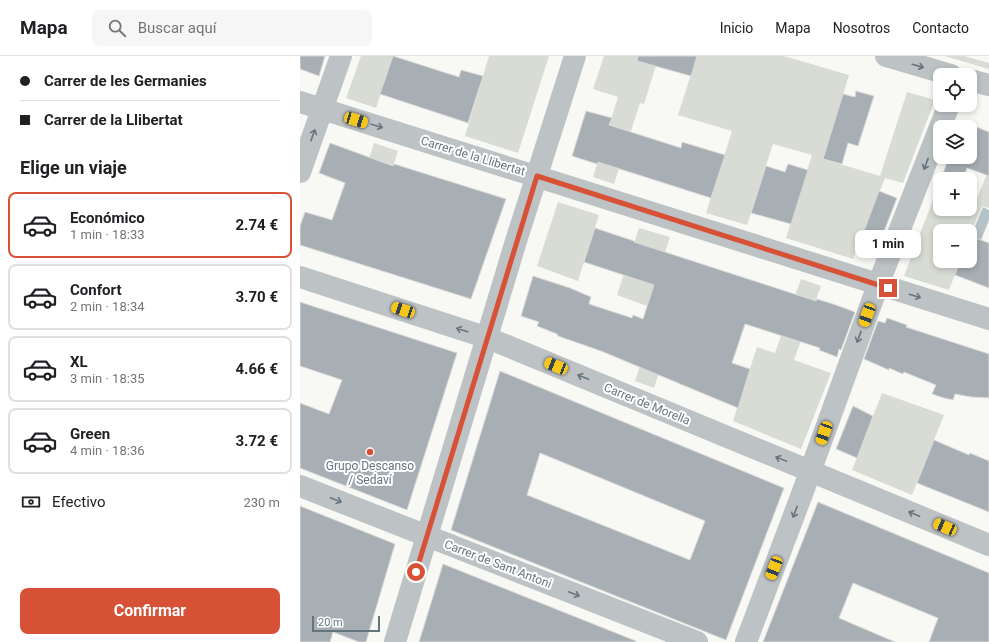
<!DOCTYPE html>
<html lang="es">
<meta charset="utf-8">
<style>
body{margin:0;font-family:Roboto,sans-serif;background:#f6f6f6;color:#202124;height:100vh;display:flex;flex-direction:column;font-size:15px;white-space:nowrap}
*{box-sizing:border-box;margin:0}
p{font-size:13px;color:#757577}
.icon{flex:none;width:22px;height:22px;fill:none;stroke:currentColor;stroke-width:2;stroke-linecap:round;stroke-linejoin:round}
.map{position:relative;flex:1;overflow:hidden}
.panel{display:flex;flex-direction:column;background:#fff;width:300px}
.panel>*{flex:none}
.hud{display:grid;align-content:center;height:88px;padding:0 20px;background:#fff}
.fabs{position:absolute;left:633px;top:12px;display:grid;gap:8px}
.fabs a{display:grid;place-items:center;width:44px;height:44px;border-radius:8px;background:#fff;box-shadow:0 2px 6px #0003;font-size:20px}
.scale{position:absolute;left:12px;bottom:10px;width:68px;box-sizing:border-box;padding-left:4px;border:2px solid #65757e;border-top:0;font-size:11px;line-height:14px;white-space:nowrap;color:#65757e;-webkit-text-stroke:3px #fff;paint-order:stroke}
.end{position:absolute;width:18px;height:18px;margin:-9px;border:5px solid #d75136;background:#fff;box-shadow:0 0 0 2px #fff}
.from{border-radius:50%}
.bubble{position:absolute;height:28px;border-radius:8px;background:#fff;box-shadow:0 2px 6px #0003;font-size:13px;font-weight:700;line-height:28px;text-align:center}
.car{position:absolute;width:12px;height:24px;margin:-12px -6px;border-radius:5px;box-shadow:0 0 3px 1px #0007;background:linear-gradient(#f5c518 24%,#345 0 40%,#f5c518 0 76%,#345 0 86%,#f5c518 0)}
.hud b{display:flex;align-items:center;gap:14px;height:38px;font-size:15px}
.hud b+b{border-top:1px solid #e0e0e0}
.hud i{width:10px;height:10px;background:#202124}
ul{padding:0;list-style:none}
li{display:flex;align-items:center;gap:12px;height:66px;margin:0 8px 6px;padding:0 12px;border:2px solid #e0e0e0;border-radius:8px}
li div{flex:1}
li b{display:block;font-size:15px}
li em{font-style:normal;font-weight:700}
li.active{border-color:#d75136}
li>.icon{width:36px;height:36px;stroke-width:1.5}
h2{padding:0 20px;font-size:18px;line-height:48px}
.pay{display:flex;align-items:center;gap:10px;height:44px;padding:0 20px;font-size:15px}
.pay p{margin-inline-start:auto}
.primary-button{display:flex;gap:8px;margin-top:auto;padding:8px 20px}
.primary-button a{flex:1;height:46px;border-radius:8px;background:#d75136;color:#fff;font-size:16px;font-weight:700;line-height:46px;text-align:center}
header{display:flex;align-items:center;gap:24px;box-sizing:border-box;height:56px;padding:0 20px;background:#fff;border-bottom:1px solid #e0e0e0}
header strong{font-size:19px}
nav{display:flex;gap:22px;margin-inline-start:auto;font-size:14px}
.search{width:280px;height:36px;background:#f6f6f6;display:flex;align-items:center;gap:10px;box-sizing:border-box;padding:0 14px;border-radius:8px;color:#757577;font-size:15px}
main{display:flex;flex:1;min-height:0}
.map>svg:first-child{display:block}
.green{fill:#d8dcd5}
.water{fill:#b6c3c6}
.building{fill:#a7afb4;stroke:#dad9d8;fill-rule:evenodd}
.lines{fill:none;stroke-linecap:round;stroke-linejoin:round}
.minor{stroke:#bdc2c5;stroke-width:22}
.oneway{stroke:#65757e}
.route{stroke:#d75136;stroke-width:5}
.poi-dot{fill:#d75136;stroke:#fff;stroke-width:1.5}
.labels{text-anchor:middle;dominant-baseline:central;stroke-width:4;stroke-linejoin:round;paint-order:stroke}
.street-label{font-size:12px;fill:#65757e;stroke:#fff}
.poi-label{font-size:12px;fill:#65757e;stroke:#fff}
</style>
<header>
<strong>Mapa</strong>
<div class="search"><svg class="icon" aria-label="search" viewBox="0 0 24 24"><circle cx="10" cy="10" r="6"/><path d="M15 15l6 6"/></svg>Buscar aquí</div>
<nav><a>Inicio</a><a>Mapa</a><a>Nosotros</a><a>Contacto</a></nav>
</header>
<main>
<section class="panel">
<div class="hud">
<b><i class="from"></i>Carrer de les Germanies</b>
<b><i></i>Carrer de la Llibertat</b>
</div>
<h2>Elige un viaje</h2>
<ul>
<li class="active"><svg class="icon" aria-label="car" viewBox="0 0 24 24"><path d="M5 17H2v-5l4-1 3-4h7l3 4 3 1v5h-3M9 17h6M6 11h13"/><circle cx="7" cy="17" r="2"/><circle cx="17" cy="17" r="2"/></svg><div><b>Económico</b><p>1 min · 18:33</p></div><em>2.74 €</em></li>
<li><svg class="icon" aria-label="car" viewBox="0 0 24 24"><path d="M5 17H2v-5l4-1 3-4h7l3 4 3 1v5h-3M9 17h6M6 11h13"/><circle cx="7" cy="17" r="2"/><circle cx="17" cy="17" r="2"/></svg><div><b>Confort</b><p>2 min · 18:34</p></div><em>3.70 €</em></li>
<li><svg class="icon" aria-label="car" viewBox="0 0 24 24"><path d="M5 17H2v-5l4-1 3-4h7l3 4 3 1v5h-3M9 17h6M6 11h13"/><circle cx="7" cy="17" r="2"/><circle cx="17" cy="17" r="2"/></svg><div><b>XL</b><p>3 min · 18:35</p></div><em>4.66 €</em></li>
<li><svg class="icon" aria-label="car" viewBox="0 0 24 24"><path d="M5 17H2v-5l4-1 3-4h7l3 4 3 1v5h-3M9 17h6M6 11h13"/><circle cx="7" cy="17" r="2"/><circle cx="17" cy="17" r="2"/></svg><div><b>Green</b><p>4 min · 18:36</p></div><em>3.72 €</em></li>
</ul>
<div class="pay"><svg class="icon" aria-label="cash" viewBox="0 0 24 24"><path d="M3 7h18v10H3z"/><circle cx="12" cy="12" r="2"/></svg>Efectivo<p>230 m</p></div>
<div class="primary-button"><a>Confirmar</a></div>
</section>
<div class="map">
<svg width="689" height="586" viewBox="0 0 689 586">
<rect width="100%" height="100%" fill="#f8f8f5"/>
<path class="green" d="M61,0H93L76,52L46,42Z
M189,0H249L218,97L165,80Z
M304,0H359L344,48L340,47L314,128L293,121L318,41L293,33Z
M397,0H484L549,19L523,103L580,120L607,36L635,44L603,127L585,122L553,203L486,182L512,99L473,88L447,169L406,157L432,75L378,59Z
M644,0H664L689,7V13Z
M74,87L98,95L78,157L54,150Z
M689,112V152L682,150L670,180V175H640V205H660L649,234L604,220L636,136L640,137V153H670V146L675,148Z
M258,146L299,159L278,225L237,210Z
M339,172L370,181L347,250L317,239Z
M501,223L521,230L494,304L531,317L501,393L433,365L457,291L475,297Z
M358,254L377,261L354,332L335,325Z
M582,337L644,359L612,439L552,414Z"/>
<path class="water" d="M683,151L689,154V164L681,184L671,180Z"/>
<path class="building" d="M0,0H25L19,20L0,13Z
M93,0L159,21L161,14L183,20L168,67L80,38Z
M338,0H397L391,20L337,5Z
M556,35L574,40L558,90L548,87L542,108L523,103L543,38L555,41Z
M286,55L312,62L309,69L381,92L382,86L425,99L411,142L298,106L297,108L272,100Z
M663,66L689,76V120L667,112L663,123H641L649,101H670V71H660Z
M30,87L93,110L94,108L206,143L171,243L0,189V170L5,156L32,164L45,127L19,117Z
M488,108L508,114L491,168L451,157L466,110L485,116Z
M579,135L597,142L576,196L558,191Z
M295,172L334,185V186L516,245L517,243L536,249L555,256L541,294L539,293L537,301L519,294L520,292L445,268L432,307L450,313L438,352L301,295L258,280L257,278L237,270L239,266L221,260L233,220L270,232L291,241L289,248L332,262L333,259L343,263L354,229L284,206Z
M670,180L689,187V232L655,219L660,205H670Z
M0,246L157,297L107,454L0,412V347L29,358L42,324L0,310Z
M587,262L607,269L606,271L689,298V342L671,341L655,338L653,344L644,342L632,338L636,329L604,316L603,318L589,312V314L564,303L578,265L585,267Z
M200,315L484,432L426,584L151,474ZM240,397L405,465L390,504L227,439Z
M553,350L573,360L557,402L536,393Z
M634,384L669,399L670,397L689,405V456L617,427Z
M518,446L689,517V586H629L638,562L553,527L539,562L595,586H463Z
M0,450L95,488L66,586H59L33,576L30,586H0Z
M143,508L336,585V586H119Z"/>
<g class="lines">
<path class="minor" d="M586,0L651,19
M670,24L689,29
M0,46L689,263
M640,71L649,49
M0,116L41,0
M0,221L188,282L689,489
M0,430L397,586
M95,586L216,185L275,0
M446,586L502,438L578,229L640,71"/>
</g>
<defs><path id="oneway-shaft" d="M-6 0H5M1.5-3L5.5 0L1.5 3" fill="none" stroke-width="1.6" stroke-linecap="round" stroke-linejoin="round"/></defs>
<g class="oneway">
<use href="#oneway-shaft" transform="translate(618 10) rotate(16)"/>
<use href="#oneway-shaft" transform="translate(77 70) rotate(17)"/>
<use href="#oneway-shaft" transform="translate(13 79) rotate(-70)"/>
<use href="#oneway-shaft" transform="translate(626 108) rotate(111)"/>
<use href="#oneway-shaft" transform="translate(615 240) rotate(17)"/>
<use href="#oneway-shaft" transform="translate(162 274) rotate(-162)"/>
<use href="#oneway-shaft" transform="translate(559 281) rotate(110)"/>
<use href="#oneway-shaft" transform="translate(283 321) rotate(-158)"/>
<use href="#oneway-shaft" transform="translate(481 403) rotate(-158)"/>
<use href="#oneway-shaft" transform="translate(36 444) rotate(22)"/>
<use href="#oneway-shaft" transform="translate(495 456) rotate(111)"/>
<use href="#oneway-shaft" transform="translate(614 458) rotate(-157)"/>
<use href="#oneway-shaft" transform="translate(274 538) rotate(21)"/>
</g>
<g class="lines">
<path class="route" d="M116,516L237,120L588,232"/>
</g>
<circle class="poi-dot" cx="70" cy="396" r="4"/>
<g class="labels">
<g class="street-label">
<text transform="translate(173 100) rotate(17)">Carrer de la Llibertat</text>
<text transform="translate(347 348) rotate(22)">Carrer de Morella</text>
<text transform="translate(198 508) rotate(21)">Carrer de Sant Antoni</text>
</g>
<g class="poi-label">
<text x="70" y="410">Grupo Descanso<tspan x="70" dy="14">/ Sedaví</tspan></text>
</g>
</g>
</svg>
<div class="fabs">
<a><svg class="icon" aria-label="locate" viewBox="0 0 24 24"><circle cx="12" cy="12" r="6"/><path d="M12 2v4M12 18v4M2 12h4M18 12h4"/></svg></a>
<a><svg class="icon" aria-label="layers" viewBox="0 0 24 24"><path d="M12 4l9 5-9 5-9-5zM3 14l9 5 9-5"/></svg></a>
<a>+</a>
<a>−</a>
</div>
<div class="scale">20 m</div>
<i class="end from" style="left:116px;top:516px"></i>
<i class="end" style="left:588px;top:232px"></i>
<div class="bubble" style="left:555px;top:174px;width:66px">1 min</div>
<i class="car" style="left:56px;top:64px;rotate:107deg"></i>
<i class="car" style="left:103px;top:254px;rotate:288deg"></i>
<i class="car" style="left:567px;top:259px;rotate:200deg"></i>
<i class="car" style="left:256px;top:310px;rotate:292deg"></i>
<i class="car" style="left:524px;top:377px;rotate:200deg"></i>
<i class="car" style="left:645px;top:471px;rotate:293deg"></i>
<i class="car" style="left:474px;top:512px;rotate:201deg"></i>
</div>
</main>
